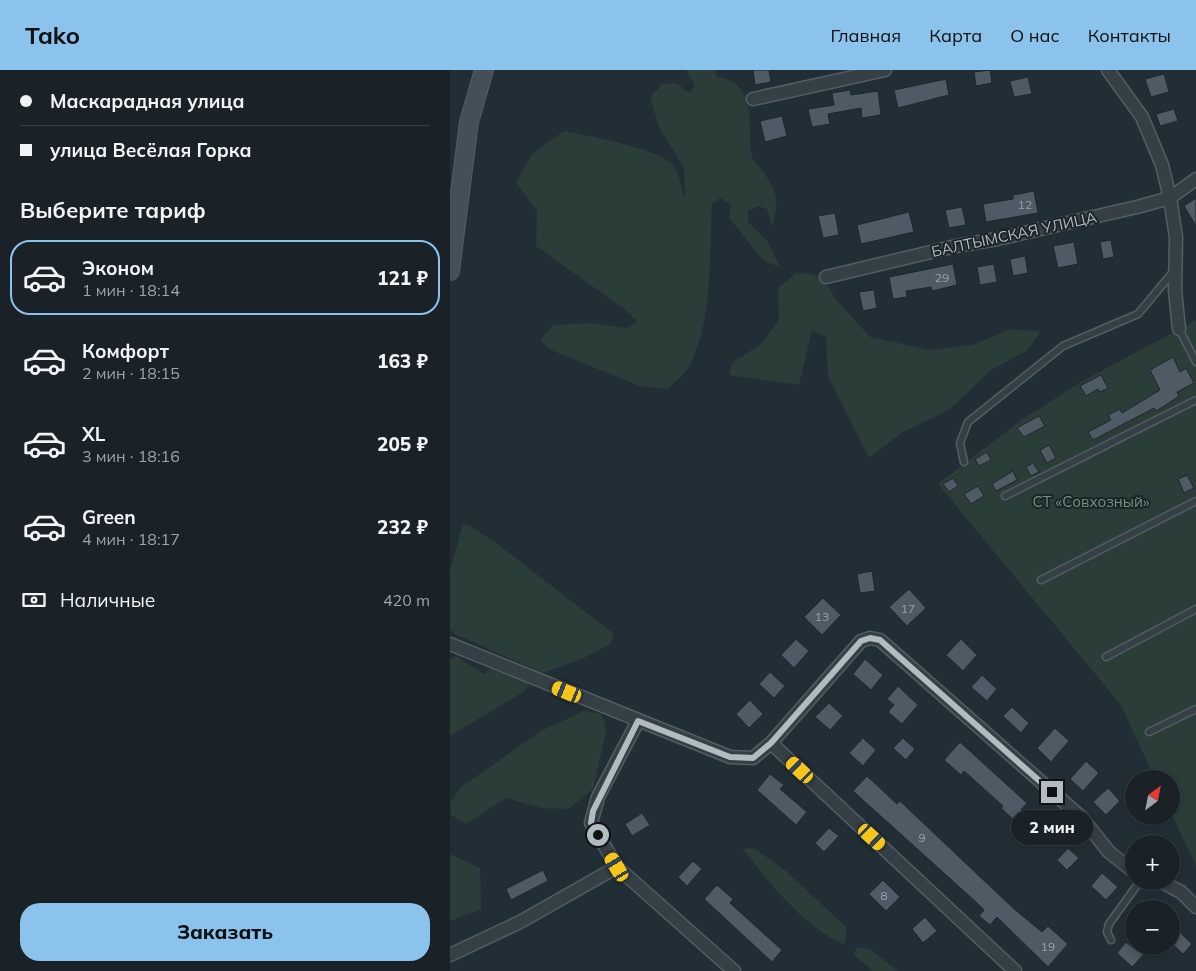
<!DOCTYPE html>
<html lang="ru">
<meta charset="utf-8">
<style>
body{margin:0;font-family:Mulish,sans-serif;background:#272f34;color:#f1f3f6;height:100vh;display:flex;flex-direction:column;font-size:19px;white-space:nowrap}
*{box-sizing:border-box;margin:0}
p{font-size:16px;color:#9fa4a8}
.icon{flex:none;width:28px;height:28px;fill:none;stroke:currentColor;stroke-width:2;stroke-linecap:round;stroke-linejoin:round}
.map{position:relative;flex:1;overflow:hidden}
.side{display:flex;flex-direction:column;background:#1a2228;width:450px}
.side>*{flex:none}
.banner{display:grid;align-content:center;height:110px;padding:0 20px;background:#1a2228}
.needle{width:32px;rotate:32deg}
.fabs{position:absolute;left:675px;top:700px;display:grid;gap:10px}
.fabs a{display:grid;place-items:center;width:55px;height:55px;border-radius:50%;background:#1a2228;box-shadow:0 2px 8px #0003,0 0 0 1px #383f45;font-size:25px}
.end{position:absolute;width:22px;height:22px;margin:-11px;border:6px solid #b0bbc2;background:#111;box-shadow:0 0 0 2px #111}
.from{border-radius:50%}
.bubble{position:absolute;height:35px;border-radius:18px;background:#1a2228;box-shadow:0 2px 8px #0003,0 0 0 1px #383f45;font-size:16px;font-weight:800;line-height:35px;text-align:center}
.car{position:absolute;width:15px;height:30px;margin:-15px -8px;border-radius:6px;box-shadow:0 0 4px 1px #0007;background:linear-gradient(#f5c518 24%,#345 0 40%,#f5c518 0 76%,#345 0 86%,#f5c518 0)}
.banner b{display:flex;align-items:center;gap:18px;height:48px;font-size:19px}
.banner b+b{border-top:1px solid #383f45}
.banner i{width:12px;height:12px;background:#f1f3f6}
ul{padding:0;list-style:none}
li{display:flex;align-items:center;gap:15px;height:75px;margin:0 10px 8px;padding:0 10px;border:2px solid transparent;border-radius:20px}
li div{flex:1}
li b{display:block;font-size:19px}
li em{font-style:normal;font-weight:800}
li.active{border-color:#8bc3ec}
li>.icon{width:45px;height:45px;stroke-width:1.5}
h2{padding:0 20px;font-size:22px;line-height:60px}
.pay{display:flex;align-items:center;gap:12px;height:55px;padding:0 20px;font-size:19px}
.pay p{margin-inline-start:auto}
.button{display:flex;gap:10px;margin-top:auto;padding:10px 20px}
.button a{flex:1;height:58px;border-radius:20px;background:#8bc3ec;color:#111;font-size:20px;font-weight:800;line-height:58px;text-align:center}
header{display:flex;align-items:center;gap:30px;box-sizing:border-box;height:70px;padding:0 25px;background:#8bc3ec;color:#111}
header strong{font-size:24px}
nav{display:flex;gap:28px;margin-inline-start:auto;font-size:18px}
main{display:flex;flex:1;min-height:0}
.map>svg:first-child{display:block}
.green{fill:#2a3d39}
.building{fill:#4e5b64;stroke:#1d262c}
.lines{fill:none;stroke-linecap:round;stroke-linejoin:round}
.lane-casing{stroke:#535d63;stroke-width:9}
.street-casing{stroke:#535d63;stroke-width:15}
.secondary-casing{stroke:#535d63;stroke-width:20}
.lane{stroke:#353f46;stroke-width:6}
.street{stroke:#353f46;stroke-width:12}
.secondary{stroke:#444f58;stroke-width:18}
.route{stroke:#b0bbc2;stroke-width:6}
.labels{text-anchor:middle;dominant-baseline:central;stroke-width:4;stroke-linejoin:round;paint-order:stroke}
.number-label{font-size:12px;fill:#98a3aa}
.street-label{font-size:15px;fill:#b0bbc2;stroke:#1b242a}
.park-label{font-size:15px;fill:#719673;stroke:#1b242a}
</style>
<header>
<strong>Tako</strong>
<nav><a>Главная</a><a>Карта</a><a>О нас</a><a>Контакты</a></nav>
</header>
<main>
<section class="side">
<div class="banner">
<b><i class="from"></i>Маскарадная улица</b>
<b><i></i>улица Весёлая Горка</b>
</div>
<h2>Выберите тариф</h2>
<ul>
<li class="active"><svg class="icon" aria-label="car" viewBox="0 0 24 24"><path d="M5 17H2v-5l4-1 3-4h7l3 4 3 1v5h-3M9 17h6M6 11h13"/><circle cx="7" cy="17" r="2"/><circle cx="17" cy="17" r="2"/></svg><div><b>Эконом</b><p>1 мин · 18:14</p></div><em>121 ₽</em></li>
<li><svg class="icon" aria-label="car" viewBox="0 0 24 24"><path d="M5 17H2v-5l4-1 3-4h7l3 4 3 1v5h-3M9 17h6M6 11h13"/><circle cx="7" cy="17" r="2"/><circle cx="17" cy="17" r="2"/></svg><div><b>Комфорт</b><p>2 мин · 18:15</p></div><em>163 ₽</em></li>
<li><svg class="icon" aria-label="car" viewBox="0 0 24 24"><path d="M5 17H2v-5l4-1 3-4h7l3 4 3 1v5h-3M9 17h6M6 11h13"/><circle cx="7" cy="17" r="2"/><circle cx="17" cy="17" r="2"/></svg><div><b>XL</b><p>3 мин · 18:16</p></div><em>205 ₽</em></li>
<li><svg class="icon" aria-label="car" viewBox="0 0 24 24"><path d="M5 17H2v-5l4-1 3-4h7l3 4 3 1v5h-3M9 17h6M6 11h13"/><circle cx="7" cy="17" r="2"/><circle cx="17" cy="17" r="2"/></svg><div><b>Green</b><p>4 мин · 18:17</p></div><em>232 ₽</em></li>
</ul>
<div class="pay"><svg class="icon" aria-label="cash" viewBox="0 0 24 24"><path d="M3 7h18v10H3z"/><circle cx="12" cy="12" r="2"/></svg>Наличные<p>420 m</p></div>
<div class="button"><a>Заказать</a></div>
</section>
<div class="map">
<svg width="746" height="901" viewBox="0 0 746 901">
<rect width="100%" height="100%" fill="#222e35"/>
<path class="green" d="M236,0H265L267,7C309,12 297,59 302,86C303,91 308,95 311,99C327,120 330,131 322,156L317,139L308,136L298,141V152L318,172L331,198L313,190L279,148L281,134L270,128L262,134C259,184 263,252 239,297C235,305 224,312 218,319L190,316L101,280L90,270L103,255L140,253L177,258L187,251L173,238L86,176L87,141L66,112L82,84L114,61C135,65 212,79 224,96C230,105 231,119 235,129L234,98L209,57L200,27L213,14L227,13L239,23L245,16Z
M346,203L363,204L378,217L388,232L420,267L480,280L523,275L560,259L591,261L577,281L541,300L499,340L453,362L419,388L378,306L376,267L362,260L349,315L279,305L283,292L311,274L329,250L328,218Z
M746,250V796L721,743V709H705L671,635L488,414L570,351L629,313Z
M13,454L20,456L46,473L164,564L160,574L134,588L93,603L5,564L0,559V501Z
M6,586L34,604L44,596L80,615L73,622L0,666V589Z
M134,641L151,644L155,653L156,662L143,719L118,739L91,738L56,728L16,754L1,745L0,733L10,718L91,661Z
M304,778L336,801L397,858L394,875C351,854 322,816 293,779Z
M0,784L30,798L31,840L9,847L0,852Z
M407,877L421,880L448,901H423L404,885Z"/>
<path class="building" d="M303,0H319L321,12L305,15Z
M540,0L542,13L526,16L524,2Z
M714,4L719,22L701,27L695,9Z
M578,7L582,24L564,27L560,11Z
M496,9L499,25L448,38L444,20Z
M400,20L401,25L428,21L431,45L412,48L411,38L378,44L380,54L362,57L358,39L384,35L382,23Z
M724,39L728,51L710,56L706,44Z
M332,46L337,66L315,72L310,51Z
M584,121L588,143L536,152L533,134L563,129V125Z
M746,128V156L734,136Z
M512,137L516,155L499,158L495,140Z
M459,142L464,162L411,174L407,155Z
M385,143L389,165L373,168L368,146Z
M661,170L664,187L653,189L650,172Z
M624,172L628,194L608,198L603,176Z
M575,186L578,203L563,206L560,189Z
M503,194L507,215L482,221L481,217L456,221L457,227L443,229L439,207Z
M544,194L547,212L530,215L527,197Z
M424,220L427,238L413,241L409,222Z
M723,287L730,302L736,298L744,313L727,322L729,326L716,335L706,341L704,338L643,370L638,362L661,350L658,345L670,339L672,343L710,320L700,300Z
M651,305L658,318L650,322L648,319L636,326L630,316Z
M589,346L595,356L574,367L567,358Z
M599,375L606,388L597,393L590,380Z
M537,382L541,390L529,396L525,389Z
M583,393L589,402L581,406L576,397Z
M563,401L567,410L546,421L542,414Z
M737,405L744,418L734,423L728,409Z
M503,408L508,416L499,422L493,414Z
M528,416L534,426L521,434L514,424Z
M422,501L425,521L410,523L407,504Z
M459,519L476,538L457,556L439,537Z
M373,528L391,545L372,565L354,547Z
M346,569L359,581L344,598L331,585Z
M511,569L527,585L513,601L496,585Z
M415,589L433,605L421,620L403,604Z
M320,602L335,616L324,628L309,614Z
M532,605L547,619L537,631L521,617Z
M448,616L468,635L452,654L438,642L444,635L437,629Z
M300,630L313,644L299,658L286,644Z
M379,633L393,646L380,660L365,647Z
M562,637L579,653L571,663L553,646Z
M605,658L619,671L601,692L587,678Z
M413,668L426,680L413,696L399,683Z
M453,668L465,679L456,690L443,678Z
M510,672L577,733L571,740L576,744L568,754L551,738L553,736L514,701L511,705L494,690Z
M636,691L649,703L633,721L620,709Z
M320,704L334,715L330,719L357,742L346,755L307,720Z
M417,706L447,734L450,731L563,838L592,862L598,856L618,874L598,897L547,847L540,855L529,846L534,840L526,832L403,721Z
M658,718L670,731L656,745L643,732Z
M192,743L200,755L182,766L175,754Z
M379,758L389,766L374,782L365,773Z
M618,778L629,788L617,800L607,790Z
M243,791L252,799L237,816L228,807Z
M93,800L98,811L61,830L56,819Z
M652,803L668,817L656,830L641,816Z
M433,810L450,827L436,841L419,824Z
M267,815L283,829L280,833L332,880L322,892L254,829Z
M475,847L487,861L473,873L462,859Z
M721,854L742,874L733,884L721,873Z
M676,872L681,876H714L704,886L698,880L682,897L667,883Z"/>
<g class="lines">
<defs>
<path id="lane" d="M729,259L746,292
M514,392L510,373L518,352L613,276L688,244L723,202
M555,426L746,330
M591,510L746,431
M656,587L746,539
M699,662L746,639
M661,870L657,862L659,854L690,811"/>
<path id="street" d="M658,0L692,47L712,95L720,128L726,167L725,220L729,259
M303,29L435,0
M376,207L506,176L547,169L687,137L720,128L746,109
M0,574L280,687L303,688L321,673L411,571L420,568L430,570L631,747L659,782L684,802
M188,651L148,727L141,753L167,797L284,901
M321,673L565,901
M710,811L731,822L746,837
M0,885L70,852L167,797"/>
<path id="secondary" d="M0,201L19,52L34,0"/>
</defs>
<use href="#lane" class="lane-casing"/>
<use href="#street" class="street-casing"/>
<use href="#secondary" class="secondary-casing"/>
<use href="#lane" class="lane"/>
<use href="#street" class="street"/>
<use href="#secondary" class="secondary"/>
</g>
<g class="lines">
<path class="route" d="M148,765L141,753L143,741L188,651L280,687L303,688L321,673L411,571L420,568L430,570L602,722"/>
</g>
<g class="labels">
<g class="number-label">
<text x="575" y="134">12</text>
<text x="492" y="207">29</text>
<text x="458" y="538">17</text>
<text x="372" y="546">13</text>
<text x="472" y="767">9</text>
<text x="434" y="825">8</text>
<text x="598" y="876">19</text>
</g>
<g class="street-label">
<text transform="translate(564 164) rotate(-12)">БАЛТЫМСКАЯ УЛИЦА</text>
</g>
<g class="park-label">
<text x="641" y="431">СТ «Совхозный»</text>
</g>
</g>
</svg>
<div class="fabs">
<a><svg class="needle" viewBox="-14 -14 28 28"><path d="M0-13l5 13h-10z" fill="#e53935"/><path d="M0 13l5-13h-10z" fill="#9fa4a8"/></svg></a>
<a>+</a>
<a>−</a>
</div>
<i class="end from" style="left:148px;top:765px"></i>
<i class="end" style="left:602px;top:722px"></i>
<div class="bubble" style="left:561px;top:740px;width:82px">2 мин</div>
<i class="car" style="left:117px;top:622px;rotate:292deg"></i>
<i class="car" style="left:350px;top:700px;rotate:313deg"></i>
<i class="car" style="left:422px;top:767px;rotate:133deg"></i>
<i class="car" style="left:167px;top:797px;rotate:329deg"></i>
</div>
</main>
